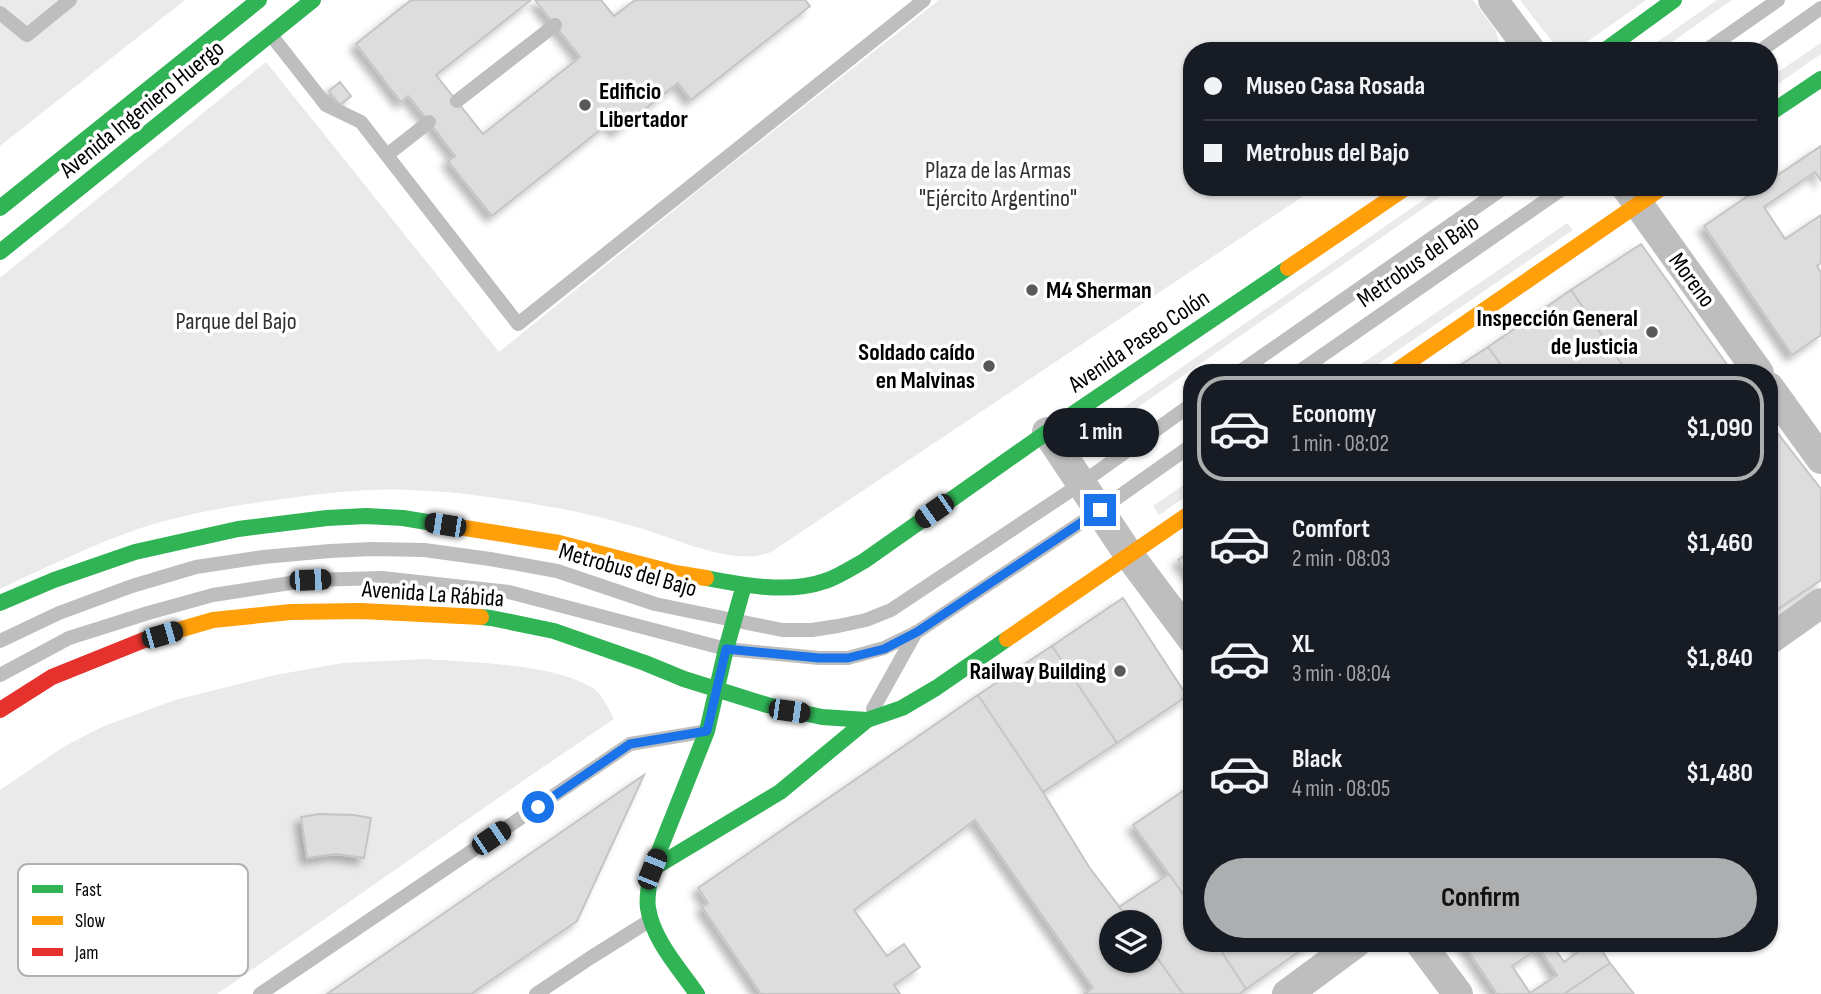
<!DOCTYPE html>
<meta charset="utf-8">
<style>
body{margin:0;font-family:"Sofia Sans Condensed",sans-serif;background:#20242c;color:#f1f3f6;height:100vh;display:flex;flex-direction:column;font-size:26px;white-space:nowrap}
*{box-sizing:border-box;margin:0}
p{font-size:23px;color:#9ea1a6}
.icon{flex:none;width:38px;height:38px;fill:none;stroke:currentColor;stroke-width:2;stroke-linecap:round;stroke-linejoin:round}
.map{position:relative;flex:1;overflow:hidden}
.panel{position:absolute;left:1183px;top:364px;width:595px;height:588px;display:flex;flex-direction:column;background:#171b24;border-radius:28px;box-shadow:0 2px 5px #0004}
.panel>*{flex:none}
.banner{position:absolute;left:1183px;top:42px;width:595px;height:154px;border-radius:28px;box-shadow:0 2px 5px #0004;display:grid;align-content:center;height:154px;padding:0 21px;background:#171b24}
.buttons{position:absolute;left:1099px;top:910px;display:grid;gap:14px}
.buttons a{display:grid;place-items:center;width:63px;height:63px;border-radius:50%;background:#171b24;box-shadow:0 2px 5px #0004;font-size:35px}
.end{position:absolute;width:32px;height:32px;margin:-16px;border:9px solid #1a73e8;background:#fff;box-shadow:0 0 0 4px #fff}
.from{border-radius:50%}
.bubble{position:absolute;height:49px;border-radius:24px;background:#171b24;box-shadow:0 2px 5px #0004;font-size:23px;font-weight:700;line-height:49px;text-align:center}
.car{position:absolute;width:21px;height:42px;margin:-21px -10px;border-radius:9px;box-shadow:0 0 5px 2px #0007;background:linear-gradient(#222 24%,#8ab4d8 0 40%,#222 0 76%,#8ab4d8 0 86%,#222 0)}
.banner b{display:flex;align-items:center;gap:24px;height:66px;font-size:26px}
.banner b+b{border-top:2px solid #363941}
.banner i{width:18px;height:18px;background:#f1f3f6}
ul{padding:12px 0 0;list-style:none}
li{display:flex;align-items:center;gap:21px;height:105px;margin:0 14px 10px;padding:0 7px;border:4px solid transparent;border-radius:28px}
li div{flex:1}
li b{display:block;font-size:26px}
li em{font-style:normal;font-weight:700}
li.selected{border-color:#adaeaf}
li>.icon{width:63px;height:63px;stroke-width:1.5}
.cta{display:flex;gap:14px;margin-top:auto;padding:14px 21px}
.cta a{flex:1;height:80px;border-radius:42px;background:#adaeaf;color:#111;font-size:28px;font-weight:700;line-height:80px;text-align:center}
.map>svg:first-child{display:block}
.green{fill:#eaeaea}
.building{fill:#ddd;stroke:#c5c5c5;stroke-width:2;fill-rule:evenodd;filter:url(#shadow)}
.lines{fill:none;stroke-linecap:round;stroke-linejoin:round}
.lane{stroke:#bebebe;stroke-width:14}
.street{stroke:#bebebe;stroke-width:30}
.fast{stroke:#30b455;stroke-width:16}
.slow{stroke:#ff9f0a;stroke-width:16}
.jam{stroke:#e5322d;stroke-width:16}
.route{stroke:#1a73e8;stroke-width:9}
.poi-dot{fill:#595959;stroke:#fff;stroke-width:2.5}
.labels{text-anchor:middle;dominant-baseline:central;stroke-width:7;stroke-linejoin:round;paint-order:stroke}
.poi-label{font-size:24px;font-weight:bold;fill:#000;stroke:#fff;text-anchor:end}
.street-label{font-size:24px;fill:#000;stroke:#fff}
.park-label{font-size:24px;fill:#303030;stroke:#fff}
.key{fill:#fff;stroke:#b2b2b2;stroke-width:2}
.key-label{font-size:19px;fill:#000}
</style>
<div class="map">
<svg width="1821" height="994" viewBox="0 0 1821 994">
<defs>
<filter id="shadow"><feDropShadow dx="-6" dy="6" stdDeviation="3.5" flood-color="#0004"/></filter>
</defs>
<rect width="100%" height="100%" fill="#fff"/>
<path class="green" d="M0,0H185L0,146Z
M939,0H1473L1496,31L1502,51H1192V187H1317L771,552C733,567 680,540 643,529C611,520 578,511 545,506C500,498 453,491 408,490C363,488 320,494 276,500C231,506 184,514 141,528C92,545 46,567 0,589V278L266,62L499,352L705,185Z
M1520,0H1646L1587,42C1576,48 1565,50 1554,44Z
M1717,0H1732L1659,51H1644Z
M1821,43V54L1769,90V78Z
M1442,187H1454L1101,433L1097,426Z
M1567,223L1573,230L1365,373H1348Z
M1192,479V492L1159,515L1153,506Z
M426,659C474,663 552,663 593,688C602,694 609,710 614,719L527,778L217,994H0V790L65,746L104,726L175,700L275,675L343,663Z"/>
<path class="building" d="M411,0H531L436,75L483,134L580,57L535,0H601L614,16L635,0H805L810,6L691,100L678,83L616,132L609,123L492,216L448,161L455,156L429,122L408,96L401,102L356,44Z
M340,82L351,96L340,105L329,91Z
M1821,146V181L1815,172L1764,207L1785,239L1821,215V263L1817,266L1821,273V335L1792,355L1704,226L1761,187H1769V181Z
M1641,244L1733,373H1628L1571,290Z
M1571,290L1628,373H1507L1488,347Z
M1488,347L1507,373H1448Z
M1769,422L1821,489V580L1769,615Z
M1192,550V578L1178,560Z
M1123,598L1187,696L1117,743L1052,646Z
M1052,646L1117,743L1043,792L978,695Z
M978,695L1043,792L1089,867L1131,922H1111V961H1150V948L1183,994H1084L1093,988L975,820L854,910L887,956L904,944L920,967L894,985L900,994H761L702,907L708,903L698,888Z
M644,775L577,921L471,994H327Z
M1192,785V907L1169,874L1133,825Z
M319,814L354,815L371,818L364,858L336,854L307,858L301,817Z
M1169,874L1192,907V943H1216L1246,989L1239,994H1183L1150,948V922H1131L1119,907Z
M1216,943H1311L1246,989Z
M1463,943H1551L1564,962L1582,949L1577,943H1597L1610,963L1564,994H1497ZM1539,948L1557,975L1530,993L1512,966Z
M1610,963L1634,994H1564Z"/>
<g class="lines">
<path class="lane" d="M0,13L27,35L70,0
M271,35L326,105L361,122L518,324L924,0
M1705,51L1778,0
M1760,51L1821,8
M457,101L555,25
M387,155L429,122
M1238,373L1505,187
M1297,373L1565,187
M0,641L59,613L132,586L196,567L263,557L330,551L372,549L424,550L490,559L557,571L655,604L782,630H812L838,626L866,620L891,610L1082,483L1192,404
M0,675L69,638L148,613L213,595L310,580L382,578L509,592L726,649L819,658H848L884,648L917,632L1100,510L1192,445
M873,709L916,632
M260,994L630,744L702,732
M536,994L590,958L649,921"/>
<path class="street" d="M1493,0L1531,51
M1626,187L1759,373
M1769,387L1821,459
M1047,432L1129,555L1192,639
M1769,640L1821,603
M1420,943L1458,994
M1287,994L1356,943"/>
<path class="fast" d="M1604,51L1674,0
M1769,114L1821,79
M0,208L259,0
M0,252L313,0
M706,578C742,585 789,594 825,581C838,577 851,568 864,561L1077,411L1288,268
M0,603L54,580L135,552L238,529L327,518L366,516L403,518L433,523
M481,617L491,618L554,631L645,663L684,679L767,705L822,717L867,720
M652,869L780,792L867,720L902,708L936,688L1007,639
M697,994C679,968 653,940 648,908C646,895 650,881 652,869L707,731L726,649L744,585"/>
<path class="slow" d="M1288,268L1407,187
M1393,373L1663,187
M433,523L559,543L675,573L706,578
M1007,639L1192,512
M144,640L213,620L291,612L361,611L481,617"/>
<path class="jam" d="M0,710L52,677L144,640"/>
</g>
<g class="lines">
<path class="route" d="M538,807L630,744L707,731L726,649L819,658H848L884,649L917,632L1100,510"/>
</g>
<g class="poi-dot">
<circle cx="585" cy="105" r="7"/>
<circle cx="1032" cy="290" r="7"/>
<circle cx="1652" cy="332" r="7"/>
<circle cx="989" cy="366" r="7"/>
<circle cx="1120" cy="671" r="7"/>
</g>
<g class="labels">
<g class="poi-label">
<text x="599" y="91" text-anchor="start">Edificio<tspan x="599" dy="28">Libertador</tspan></text>
<text x="1046" y="290" text-anchor="start">M4 Sherman</text>
<text x="1638" y="318">Inspección General<tspan x="1638" dy="28">de Justicia</tspan></text>
<text x="975" y="352">Soldado caído<tspan x="975" dy="28">en Malvinas</tspan></text>
<text x="1106" y="671">Railway Building</text>
</g>
<g class="street-label">
<text transform="translate(142 109) rotate(-39)">Avenida Ingeniero Huergo</text>
<text transform="translate(1418 261) rotate(-35)">Metrobus del Bajo</text>
<text transform="translate(1692 280) rotate(54)">Moreno</text>
<text transform="translate(1139 341) rotate(-34)">Avenida Paseo Colón</text>
<text transform="translate(628 570) rotate(16)">Metrobus del Bajo</text>
<text transform="translate(433 594) rotate(4)">Avenida La Rábida</text>
</g>
<g class="park-label">
<text x="998" y="170">Plaza de las Armas<tspan x="998" dy="28">"Ejército Argentino"</tspan></text>
<text x="236" y="321">Parque del Bajo</text>
</g>
</g>
<rect x="18" y="864" width="230" height="112" rx="10" class="key"/>
<rect x="32" y="885" width="31" height="8" fill="#30b455"/>
<rect x="32" y="916" width="31" height="9" fill="#ff9f0a"/>
<rect x="32" y="948" width="31" height="8" fill="#e5322d"/>
<g class="key-label">
<text x="75" y="896">Fast</text>
<text x="75" y="927">Slow</text>
<text x="75" y="959">Jam</text>
</g>
</svg>
<div class="buttons">
<a><svg class="icon" aria-label="layers" viewBox="0 0 24 24"><path d="M12 4l9 5-9 5-9-5zM3 14l9 5 9-5"/></svg></a>
</div>
<i class="end from" style="left:538px;top:807px"></i>
<i class="end" style="left:1100px;top:510px"></i>
<div class="bubble" style="left:1043px;top:408px;width:116px">1 min</div>
<i class="car" style="left:934px;top:511px;rotate:235deg"></i>
<i class="car" style="left:445px;top:525px;rotate:279deg"></i>
<i class="car" style="left:310px;top:580px;rotate:88deg"></i>
<i class="car" style="left:162px;top:635px;rotate:74deg"></i>
<i class="car" style="left:789px;top:711px;rotate:98deg"></i>
<i class="car" style="left:491px;top:838px;rotate:56deg"></i>
<i class="car" style="left:652px;top:869px;rotate:22deg"></i>
<div class="banner">
<b><i class="from"></i>Museo Casa Rosada</b>
<b><i></i>Metrobus del Bajo</b>
</div>
<section class="panel">
<ul>
<li class="selected"><svg class="icon" aria-label="car" viewBox="0 0 24 24"><path d="M5 17H2v-5l4-1 3-4h7l3 4 3 1v5h-3M9 17h6M6 11h13"/><circle cx="7" cy="17" r="2"/><circle cx="17" cy="17" r="2"/></svg><div><b>Economy</b><p>1 min · 08:02</p></div><em>$1,090</em></li>
<li><svg class="icon" aria-label="car" viewBox="0 0 24 24"><path d="M5 17H2v-5l4-1 3-4h7l3 4 3 1v5h-3M9 17h6M6 11h13"/><circle cx="7" cy="17" r="2"/><circle cx="17" cy="17" r="2"/></svg><div><b>Comfort</b><p>2 min · 08:03</p></div><em>$1,460</em></li>
<li><svg class="icon" aria-label="car" viewBox="0 0 24 24"><path d="M5 17H2v-5l4-1 3-4h7l3 4 3 1v5h-3M9 17h6M6 11h13"/><circle cx="7" cy="17" r="2"/><circle cx="17" cy="17" r="2"/></svg><div><b>XL</b><p>3 min · 08:04</p></div><em>$1,840</em></li>
<li><svg class="icon" aria-label="car" viewBox="0 0 24 24"><path d="M5 17H2v-5l4-1 3-4h7l3 4 3 1v5h-3M9 17h6M6 11h13"/><circle cx="7" cy="17" r="2"/><circle cx="17" cy="17" r="2"/></svg><div><b>Black</b><p>4 min · 08:05</p></div><em>$1,480</em></li>
</ul>
<div class="cta"><a>Confirm</a></div>
</section>
</div>
